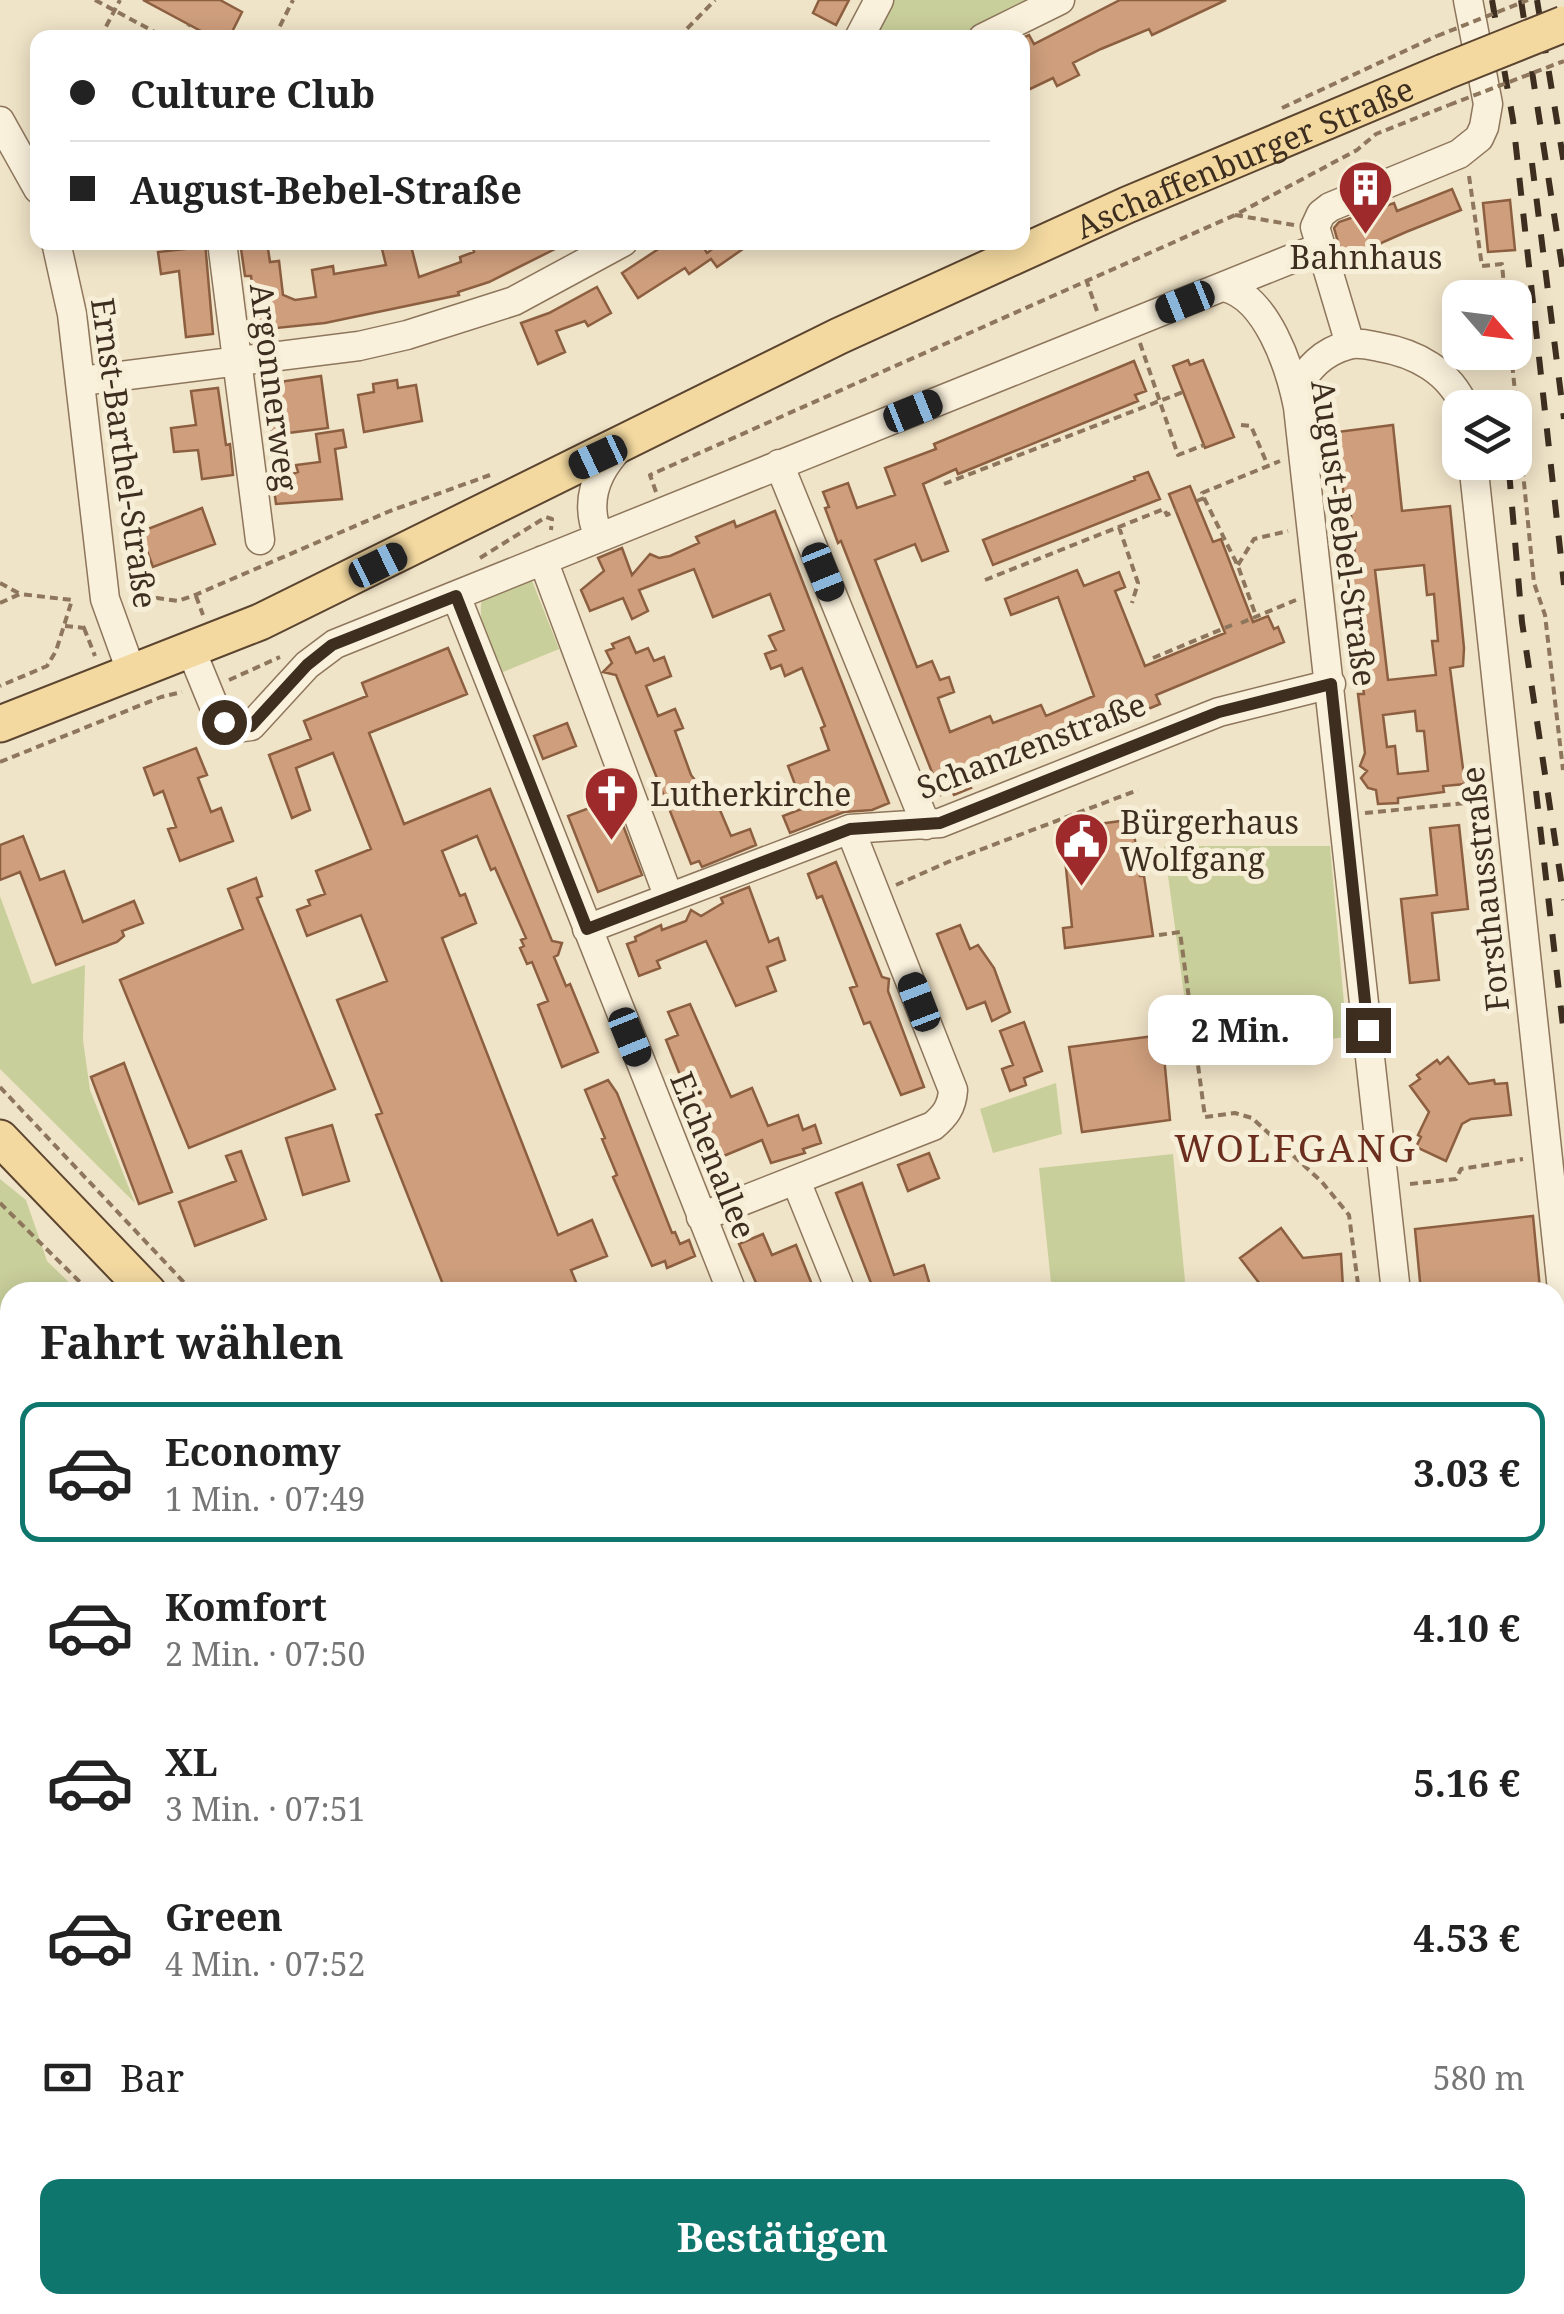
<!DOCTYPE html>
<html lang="de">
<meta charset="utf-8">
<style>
body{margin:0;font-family:"Noto Serif",serif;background:#f6f6f6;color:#222;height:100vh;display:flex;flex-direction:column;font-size:38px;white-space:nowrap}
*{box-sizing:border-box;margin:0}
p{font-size:32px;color:#767676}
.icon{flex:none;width:55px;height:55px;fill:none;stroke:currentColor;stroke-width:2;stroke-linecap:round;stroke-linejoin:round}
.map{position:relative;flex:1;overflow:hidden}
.side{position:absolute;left:0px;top:1282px;width:1565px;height:1032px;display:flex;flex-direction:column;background:#fff;border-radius:30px 30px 0 0;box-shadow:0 5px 25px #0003}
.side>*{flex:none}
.hud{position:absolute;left:30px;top:30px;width:1000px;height:220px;border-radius:20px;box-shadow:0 5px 25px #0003;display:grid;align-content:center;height:220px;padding:0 40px;background:#fff}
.needle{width:65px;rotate:118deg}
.tools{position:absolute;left:1442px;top:280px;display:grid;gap:20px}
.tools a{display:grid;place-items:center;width:90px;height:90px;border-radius:20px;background:#fff;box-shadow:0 5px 25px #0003;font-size:50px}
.end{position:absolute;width:45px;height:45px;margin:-22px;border:12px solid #3d2e20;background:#fff;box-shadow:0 0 0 5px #fff}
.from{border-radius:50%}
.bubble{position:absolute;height:70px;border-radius:20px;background:#fff;box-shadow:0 5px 25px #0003;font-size:32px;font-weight:700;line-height:70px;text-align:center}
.car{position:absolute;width:30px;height:60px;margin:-30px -15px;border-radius:12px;box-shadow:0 0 8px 2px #0007;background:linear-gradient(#222 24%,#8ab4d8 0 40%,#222 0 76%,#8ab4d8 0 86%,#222 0)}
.hud b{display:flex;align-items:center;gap:35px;height:95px;font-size:38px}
.hud b+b{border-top:2px solid #e0e0e0}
.hud i{width:25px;height:25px;background:#222}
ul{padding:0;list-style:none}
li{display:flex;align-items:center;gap:30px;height:140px;margin:0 20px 15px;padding:0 20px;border:5px solid transparent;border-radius:20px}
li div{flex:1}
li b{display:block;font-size:38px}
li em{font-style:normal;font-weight:700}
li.current{border-color:#0f766e}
li>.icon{width:90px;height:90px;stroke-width:1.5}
h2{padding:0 40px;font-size:45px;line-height:120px}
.pay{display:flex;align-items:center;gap:25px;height:110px;padding:0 40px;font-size:38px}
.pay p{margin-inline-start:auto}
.primary-button{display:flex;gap:20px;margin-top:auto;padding:20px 40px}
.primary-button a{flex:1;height:115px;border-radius:20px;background:#0f766e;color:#fff;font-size:40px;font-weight:700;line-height:115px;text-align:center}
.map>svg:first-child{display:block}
.green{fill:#c9cf9b}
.building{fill:#cf9f7d;stroke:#8d5f41;stroke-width:2.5;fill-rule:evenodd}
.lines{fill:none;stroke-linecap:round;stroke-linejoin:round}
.minor-casing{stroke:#8d765c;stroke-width:31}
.major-casing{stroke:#5b4430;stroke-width:39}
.path{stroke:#8d765c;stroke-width:4;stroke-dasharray:8 5;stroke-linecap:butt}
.minor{stroke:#faf1dc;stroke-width:28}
.major{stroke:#f3d9a0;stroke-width:35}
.rail{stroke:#3d2e20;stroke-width:6;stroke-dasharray:18 18;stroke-linecap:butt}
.major-bridge-casing{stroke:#5b4430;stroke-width:39;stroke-linecap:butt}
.path-bridge{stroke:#8d765c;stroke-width:4;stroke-dasharray:8 5;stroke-linecap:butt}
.major-bridge{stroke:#f3d9a0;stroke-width:35}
.route{stroke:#3d2e20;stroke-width:12}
.labels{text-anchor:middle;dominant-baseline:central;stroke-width:10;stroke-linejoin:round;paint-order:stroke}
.street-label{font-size:32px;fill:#3d2e20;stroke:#f7eed8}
.poi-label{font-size:32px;fill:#3d2e20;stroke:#f7eed8;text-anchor:start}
.quarter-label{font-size:38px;letter-spacing:2.5px;fill:#6b2e1e;stroke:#f7eed8}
</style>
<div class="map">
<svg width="1564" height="2314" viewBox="0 0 1564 2314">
<rect width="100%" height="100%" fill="#f0e4c8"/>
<path class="green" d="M890,0H1041L967,37L870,38Z
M531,578L559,649L503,672C494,650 474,620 483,597Z
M1164,846H1330L1347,1037L1192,1054Z
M0,896L32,984L85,965L83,1040L90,1090L135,1203L0,1069Z
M1056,1083L1062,1134L993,1153L980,1109Z
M1173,1154L1186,1292H1052L1039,1168Z
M0,1179L26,1200L47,1261L79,1292H10V1331L0,1335Z
M1564,1882V2314H640L636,2305H1555V1895Z"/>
<path class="building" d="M143,0H220L242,12L229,38H214Z
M819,0H849L836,25L813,13Z
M1120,0H1226L1152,35L1149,29L1101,49L1073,63L1079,75L1057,86L1053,78L1030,89L1022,75V38L1029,35L1034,44Z
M1452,189L1461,210L1406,232L1381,243L1374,251L1344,263L1334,228L1339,222L1394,203L1397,211Z
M1510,200L1515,250L1488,252L1483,203Z
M185,242H205L213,334L186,337L179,271L161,274L158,252L186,249Z
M240,242H267L270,262L279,261L283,295L295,300L316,297L312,270L333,266L334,274L386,265L382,249L407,242H410L419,277L461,262L460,257L474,252L471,242H569L489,282L458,292L459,295L325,323L257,330L251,276H245Z
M669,242H700L707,253L722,242H753L717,267L711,259L689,274L685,268L638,298L622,273Z
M597,287L611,313L588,326L585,321L556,331L565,352L538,364L521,323L549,313Z
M1188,360L1190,365L1203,360L1234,437L1205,448L1173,366Z
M1134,361L1146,391L1135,395L1138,401L958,474L956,469L923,484L948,551L922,561L915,544L875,560L917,667L932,661L940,680L949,677L954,692L938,698L950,732L990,716L993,723L1041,705L1046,716L1094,696L1058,597L1011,615L1005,599L1077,570L1084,586L1119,572L1125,587L1115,591L1145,666L1225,633L1169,494L1190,486L1213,542L1221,539L1253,622L1268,616L1274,629L1278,627L1284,642L1156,695L1160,704L1067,743L1018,760L1014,749L968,766L975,782L969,785L971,788L954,795L952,791L941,795L841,541L838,543L825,508L829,507L823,492L848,483L857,508L895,495L885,468L936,449L934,444Z
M321,376L328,428L272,435L265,384Z
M397,380L398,388L416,385L422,421L364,432L358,395L374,392L373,384Z
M218,388L226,445L230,444L233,475L202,479L198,450L174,452L171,428L196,425L191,391Z
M1393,425L1402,511L1450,506L1464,648L1463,666L1450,668L1465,784L1443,786L1444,792L1398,798V803L1378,804L1376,790L1368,788L1361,778L1367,771L1360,766L1365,753L1358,694H1364L1345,556L1355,555L1351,516L1346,517L1337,432ZM1424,565L1427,595L1434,594L1438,641H1432L1436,675L1388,680L1375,570ZM1415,711L1417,731H1424L1428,771L1398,774L1395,746L1387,747L1383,715Z
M343,430L346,447L335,449L342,499L276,504L273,481L298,472L296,465L320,462L316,434Z
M1148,472L1160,499L993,565L983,540L1135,480L1134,477Z
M202,508L215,544L153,567L140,532Z
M775,511L889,803L872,810L844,812L790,833L783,816L804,808L788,766L829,750L821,728L825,726L802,668L785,676L781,665L771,669L765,654L776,650L769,636L784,630L770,594L713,617L694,569L639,590L648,611L632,619L623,598L590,611L581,590L604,571L598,558L622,548L632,575L650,554L659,558L670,556L699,543L696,537L734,521L736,527Z
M629,637L636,653L648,648L654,661L664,657L671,676L646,686L658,716L675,709L683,728L675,731L691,775L704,792L711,789L731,836L750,829L756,845L702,867L699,861L691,864L616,675L603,672L612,663L606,651L614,648L612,644Z
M448,648L467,694L369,733L404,824L490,789L552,941L562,943L558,955L554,957L566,986L570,984L598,1052L562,1067L538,1005L548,1001L532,962L527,964L520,948L524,946L521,940L526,938L495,868L491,870L477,836L442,851L460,896L465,894L476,923L442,938L558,1235L592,1220L607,1256L571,1270L580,1292H446L376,1115L382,1113L337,1000L387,981L361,915L307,936L297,910L310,905L308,900L325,894L316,871L371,849L333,753L296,768L310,810L292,818L269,755L311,739L304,721L367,696L362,683Z
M567,723L576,746L543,759L534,736Z
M196,748L207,775L198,778L211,812L221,808L233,841L180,861L168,829L176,827L163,791L154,795L144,768Z
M613,799L642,875L598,892L568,816Z
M1128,820L1129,826H1133L1140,876H1144L1153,936L1065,948L1063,928L1072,927L1062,829Z
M1459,825L1468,909L1432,913L1439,980L1410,983L1401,899L1437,895L1430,828Z
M23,836L40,880L64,871L83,922L134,901L143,923L122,931L124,936L117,942L56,965L20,872L0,880V845Z
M836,862L882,977L889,979L888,991L924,1087L901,1095L870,1022L864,1024L850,988L857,986L822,896L817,898L808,874Z
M256,878L262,896L257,898L335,1089L189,1148L120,980L243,929L228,889Z
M749,887L769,942L778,938L785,960L767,967L776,991L736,1006L706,941L657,961L660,968L639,976L627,944L636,941L635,937L661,925L662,930L686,921L691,910L701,916L723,903L721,898Z
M960,925L970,949L978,945L994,968L1010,1012L992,1021L985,1002L967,1009L937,934Z
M690,1004L731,1097L752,1088L768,1126L798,1115L803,1130L815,1125L821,1143L803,1149L805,1153L771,1163L762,1140L714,1160L666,1040L678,1035L668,1012Z
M1024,1022L1042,1071L1024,1078L1026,1085L1010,1091L1002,1069L1013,1065L1000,1031Z
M1162,1035L1170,1120L1082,1132L1069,1047Z
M1448,1057L1469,1084L1494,1080L1495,1084L1507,1083L1511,1115L1471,1119L1462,1124L1446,1161L1416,1147L1421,1137L1418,1135L1429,1112L1410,1086L1420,1079L1417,1075L1437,1060L1440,1064Z
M124,1063L172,1192L139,1204L91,1077Z
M608,1080L617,1093L672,1233L675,1232L680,1244L689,1240L695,1256L667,1268L665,1261L652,1266L613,1177L617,1175L602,1139L605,1138L585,1090Z
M332,1125L349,1181L303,1195L286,1138Z
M241,1151L266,1219L195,1246L179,1202L236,1181L226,1156Z
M929,1153L939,1178L908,1191L898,1165Z
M862,1183L894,1275L924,1265L932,1292H858V1288L871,1283L836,1193Z
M1533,1216L1540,1289L1505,1292H1421L1415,1229Z
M1281,1228L1303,1258L1341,1254L1343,1288L1266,1292L1240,1258Z
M763,1234L772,1255L796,1245L815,1292H760L739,1244Z"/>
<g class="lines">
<defs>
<path id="minor" d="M859,38L879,0
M983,38L1060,0
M0,121L38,189
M56,242L72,314L105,599L131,671
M222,242L260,540
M1224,287C1267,297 1290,367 1298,407L1396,1292
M1350,344L1315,227L1321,214L1330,207L1459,154L1479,138L1484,127L1488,104L1468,0
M81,381L359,346L407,335L514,301L623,242
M1295,389C1309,368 1322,352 1348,345C1357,342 1369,345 1379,347C1415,353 1450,371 1465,408
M1473,462L1564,1308
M779,464L926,825
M599,537C584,503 595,472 621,446
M543,560L669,898
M456,596L732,1292
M191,650L216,711L224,721L236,728L251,726L307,665L335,644L1321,247
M587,929L850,829L940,823L1219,712L1331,684
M796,1181L841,1292
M701,1217L933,1126C945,1116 952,1107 953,1090L850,829
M1555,1390L1564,1378
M0,1421L10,1416
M0,1472L10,1467
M0,1495L10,1519
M0,1576L10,1565
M0,1623L10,1634
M10,2055V2062
M0,2156L10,2152
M192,2305L195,2314
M612,2305L620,2314
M536,2314L558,2305"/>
<g id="major">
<path id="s1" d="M0,724L260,622L839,336L1127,205L1444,72"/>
<path d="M0,1138L148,1292"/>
<path d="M866,2305L868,2314"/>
</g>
</defs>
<use href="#minor" class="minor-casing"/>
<use href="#major" class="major-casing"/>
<path class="path" d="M95,0L166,38
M100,38L120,0
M182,38L189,25
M274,38L293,0
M678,38L715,0
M1282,108L1437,36
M1469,176L1482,266L1502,264L1505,298
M1235,215L1294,225
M1086,279L1097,311
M1140,343L1178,455L1204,445
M1511,352L1534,583L1545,615L1563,770
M1241,425L1251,426L1268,466
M944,484L1183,392
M656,492L650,475L1235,215L1357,150L1376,134L1449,105
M1204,498L1238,566L1256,616
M1197,501L1204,498L1202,493L1280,461
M1119,527L1138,583L1132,603
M480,558L546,517L552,519L551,530
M1238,565L1254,539L1288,531
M985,580L1164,509L1167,515L1176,510
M0,583L20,594
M196,596L203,615
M0,603L20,594L72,600L56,651L47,666L0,686
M132,608L157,598L178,601L195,595L390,511L490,475
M1241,623L1296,600
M65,626L84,628L90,625
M84,628L95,656
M1153,658L1232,625
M229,680L280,657
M0,762L161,697L182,692
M1365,813L1485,801
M896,885L948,862L1138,790
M1159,935L1180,932L1205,1117L1235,1113L1252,1118L1322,1182L1349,1215L1359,1292
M0,1087L193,1292
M1410,1184L1456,1179L1461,1169L1523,1159
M0,1203L90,1292
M1555,2221L1564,2227
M57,2305L61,2314
M1039,2305L1041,2314
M1306,2305L1309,2314
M1281,2314L1285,2305"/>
<use href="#minor" class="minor"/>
<use href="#major" class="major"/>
<path class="rail" d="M1492,0L1513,120L1564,585
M1521,0L1564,279
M1537,0L1564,164
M1532,163L1564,419
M1509,471L1522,622L1564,900
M1536,791L1564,1035
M0,1616L10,1612
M1555,1882L1564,1869"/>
<defs>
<path id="major-bridge" d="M1444,72L1564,24"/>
</defs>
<use href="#major-bridge" class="major-bridge-casing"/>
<path class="path-bridge" d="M1437,36L1528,0
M1449,105L1564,61"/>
<use href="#major-bridge" class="major-bridge"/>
</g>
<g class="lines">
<path class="route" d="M224,722L236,728L251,726L307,665L332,645L456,596L587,929L850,829L940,823L1219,712L1331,684L1368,1030"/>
</g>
<defs>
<symbol id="building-pin" viewBox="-11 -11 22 30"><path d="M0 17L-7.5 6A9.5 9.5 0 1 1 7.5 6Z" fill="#9e2a2b" stroke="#f7eed8"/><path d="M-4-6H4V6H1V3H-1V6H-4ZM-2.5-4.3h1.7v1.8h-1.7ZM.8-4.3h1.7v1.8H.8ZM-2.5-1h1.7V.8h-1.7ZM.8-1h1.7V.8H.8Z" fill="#fff"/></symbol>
<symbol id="church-pin" viewBox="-11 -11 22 30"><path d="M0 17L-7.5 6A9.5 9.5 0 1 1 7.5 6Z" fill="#9e2a2b" stroke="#f7eed8"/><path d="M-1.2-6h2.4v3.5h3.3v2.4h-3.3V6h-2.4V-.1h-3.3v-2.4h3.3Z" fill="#fff"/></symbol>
<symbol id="civic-pin" viewBox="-11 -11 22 30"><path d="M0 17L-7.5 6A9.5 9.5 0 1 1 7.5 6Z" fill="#9e2a2b" stroke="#f7eed8"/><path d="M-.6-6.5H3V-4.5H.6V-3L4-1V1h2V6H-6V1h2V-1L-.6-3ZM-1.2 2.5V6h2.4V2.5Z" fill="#fff"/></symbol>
</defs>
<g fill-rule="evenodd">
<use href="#building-pin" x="1334" y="156" width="63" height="86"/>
<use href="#church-pin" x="580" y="762" width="63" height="86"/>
<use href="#civic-pin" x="1050" y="808" width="63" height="86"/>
</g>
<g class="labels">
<g class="street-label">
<text stroke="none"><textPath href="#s1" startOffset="1368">Aschaffenburger Straße</textPath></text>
<text transform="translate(275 387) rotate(83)">Argonnerweg</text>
<text transform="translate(125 453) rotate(82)">Ernst-Barthel-Straße</text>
<text transform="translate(1345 533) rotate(82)">August-Bebel-Straße</text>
<text transform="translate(1031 745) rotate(-21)">Schanzenstraße</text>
<text transform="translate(1484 889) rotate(-96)">Forsthausstraße</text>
<text transform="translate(714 1155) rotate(68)">Eichenallee</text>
</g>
<g class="poi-label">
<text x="1366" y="256" text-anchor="middle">Bahnhaus</text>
<text x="650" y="793">Lutherkirche</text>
<text x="1120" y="821">Bürgerhaus<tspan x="1120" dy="37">Wolfgang</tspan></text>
</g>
<g class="quarter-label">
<text x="1296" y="1147">WOLFGANG</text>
</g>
</g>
</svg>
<div class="tools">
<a><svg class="needle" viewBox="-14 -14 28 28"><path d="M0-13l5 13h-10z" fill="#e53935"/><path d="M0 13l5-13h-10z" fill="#767676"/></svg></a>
<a><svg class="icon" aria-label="layers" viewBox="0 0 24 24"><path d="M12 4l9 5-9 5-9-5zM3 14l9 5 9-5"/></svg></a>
</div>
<i class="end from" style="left:224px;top:722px"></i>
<i class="end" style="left:1368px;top:1030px"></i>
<div class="bubble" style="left:1148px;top:995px;width:185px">2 Min.</div>
<i class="car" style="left:1185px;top:302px;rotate:248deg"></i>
<i class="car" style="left:913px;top:411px;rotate:68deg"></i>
<i class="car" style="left:598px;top:457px;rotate:245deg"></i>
<i class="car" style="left:378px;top:565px;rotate:64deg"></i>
<i class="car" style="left:823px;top:572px;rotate:158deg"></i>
<i class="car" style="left:919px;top:1002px;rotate:339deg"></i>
<i class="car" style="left:630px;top:1037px;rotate:158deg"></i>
<div class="hud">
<b><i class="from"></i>Culture Club</b>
<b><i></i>August-Bebel-Straße</b>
</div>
<section class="side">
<h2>Fahrt wählen</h2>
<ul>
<li class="current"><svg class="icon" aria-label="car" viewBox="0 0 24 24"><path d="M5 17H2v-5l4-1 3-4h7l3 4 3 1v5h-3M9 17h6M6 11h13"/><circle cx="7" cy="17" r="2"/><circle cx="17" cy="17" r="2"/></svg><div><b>Economy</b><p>1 Min. · 07:49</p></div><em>3.03 €</em></li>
<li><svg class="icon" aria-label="car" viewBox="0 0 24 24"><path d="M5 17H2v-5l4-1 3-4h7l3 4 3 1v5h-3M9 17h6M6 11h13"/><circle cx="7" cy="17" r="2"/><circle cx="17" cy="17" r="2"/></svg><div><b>Komfort</b><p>2 Min. · 07:50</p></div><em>4.10 €</em></li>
<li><svg class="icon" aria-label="car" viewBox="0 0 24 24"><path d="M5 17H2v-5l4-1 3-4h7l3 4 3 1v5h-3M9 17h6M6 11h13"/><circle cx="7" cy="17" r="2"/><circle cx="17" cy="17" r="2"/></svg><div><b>XL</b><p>3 Min. · 07:51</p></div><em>5.16 €</em></li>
<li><svg class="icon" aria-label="car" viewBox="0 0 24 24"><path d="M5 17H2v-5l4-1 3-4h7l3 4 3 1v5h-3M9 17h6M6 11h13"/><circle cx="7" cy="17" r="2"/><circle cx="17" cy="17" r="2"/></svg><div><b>Green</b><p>4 Min. · 07:52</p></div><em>4.53 €</em></li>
</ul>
<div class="pay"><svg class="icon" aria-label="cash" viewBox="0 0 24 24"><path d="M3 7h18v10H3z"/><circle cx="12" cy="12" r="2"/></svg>Bar<p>580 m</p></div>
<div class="primary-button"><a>Bestätigen</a></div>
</section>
</div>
